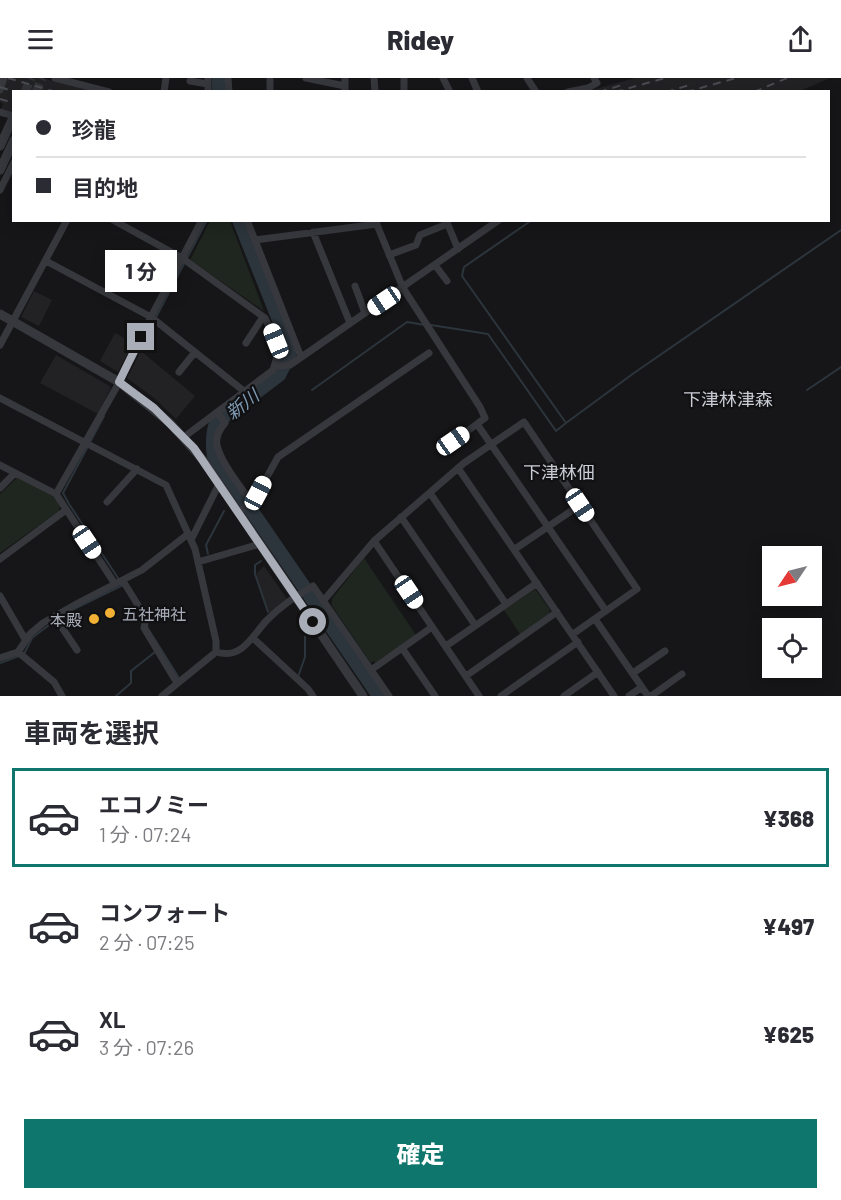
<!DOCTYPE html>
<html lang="ja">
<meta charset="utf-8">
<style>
body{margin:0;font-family:Barlow,"Noto Sans JP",sans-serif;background:#f2f2f3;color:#2b2b33;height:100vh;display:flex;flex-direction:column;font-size:22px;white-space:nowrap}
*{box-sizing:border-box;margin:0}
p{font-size:20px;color:#7c7c81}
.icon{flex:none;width:33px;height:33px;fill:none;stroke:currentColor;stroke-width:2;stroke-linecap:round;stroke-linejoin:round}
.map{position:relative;height:618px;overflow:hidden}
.details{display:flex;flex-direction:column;background:#fff;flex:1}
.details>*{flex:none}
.guide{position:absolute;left:12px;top:12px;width:818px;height:132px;border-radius:0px;box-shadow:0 3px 15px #0003;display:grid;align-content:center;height:132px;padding:0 24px;background:#fff}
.needle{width:39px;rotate:235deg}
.tools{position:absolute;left:762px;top:468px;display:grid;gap:12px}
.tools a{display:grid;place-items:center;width:60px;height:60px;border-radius:0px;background:#fff;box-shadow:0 3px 15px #0003;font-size:30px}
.end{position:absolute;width:27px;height:27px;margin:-14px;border:8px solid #a8adb8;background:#111;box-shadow:0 0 0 3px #111}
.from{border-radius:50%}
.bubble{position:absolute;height:42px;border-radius:0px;background:#fff;box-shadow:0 3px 15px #0003;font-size:20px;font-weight:800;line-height:42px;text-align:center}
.car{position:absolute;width:18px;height:36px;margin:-18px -9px;border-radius:8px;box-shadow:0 0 4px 2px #0007;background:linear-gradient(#fff 24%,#345 0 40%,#fff 0 76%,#345 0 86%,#fff 0)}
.guide b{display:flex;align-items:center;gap:21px;height:57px;font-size:22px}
.guide b+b{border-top:2px solid #e1e1e2}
.guide i{width:15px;height:15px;background:#2b2b33}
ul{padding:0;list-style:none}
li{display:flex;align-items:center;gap:18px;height:99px;margin:0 12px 9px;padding:0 12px;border:3px solid transparent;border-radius:0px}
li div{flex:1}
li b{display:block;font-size:22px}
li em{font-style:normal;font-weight:800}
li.on{border-color:#0f766e}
li>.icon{width:54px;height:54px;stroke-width:1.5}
h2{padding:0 24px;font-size:27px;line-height:72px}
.primary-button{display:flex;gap:12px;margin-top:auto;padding:12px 24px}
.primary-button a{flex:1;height:69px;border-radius:0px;background:#0f766e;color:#fff;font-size:24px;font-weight:800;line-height:69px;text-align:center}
header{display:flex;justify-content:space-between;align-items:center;height:78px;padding:0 24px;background:#fff;font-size:27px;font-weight:800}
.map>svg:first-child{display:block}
.built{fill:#222225}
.green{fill:#1e261f}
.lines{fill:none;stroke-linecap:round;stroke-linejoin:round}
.stream{stroke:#2c353c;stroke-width:2}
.river{stroke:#2c353c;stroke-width:14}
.tertiary-tunnel{stroke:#333438;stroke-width:9;stroke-dasharray:9 4.5;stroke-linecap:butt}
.minor{stroke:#37383d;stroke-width:7}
.tertiary{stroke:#37383d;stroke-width:9}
.rail{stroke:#4a4c52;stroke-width:2;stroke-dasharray:8 6;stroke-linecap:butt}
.route{stroke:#a8adb8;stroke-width:8}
.poi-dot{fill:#f2b134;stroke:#111113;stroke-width:2}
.labels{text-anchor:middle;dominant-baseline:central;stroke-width:4.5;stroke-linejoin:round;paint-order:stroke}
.poi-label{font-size:16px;fill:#a8adb8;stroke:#111113;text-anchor:start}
.neighbourhood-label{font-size:18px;fill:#c9ccd4;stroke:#111113}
.water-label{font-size:18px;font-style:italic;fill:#7f9bb3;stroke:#111113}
</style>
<header><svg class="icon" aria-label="menu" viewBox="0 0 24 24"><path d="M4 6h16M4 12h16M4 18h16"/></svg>Ridey<svg class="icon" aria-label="share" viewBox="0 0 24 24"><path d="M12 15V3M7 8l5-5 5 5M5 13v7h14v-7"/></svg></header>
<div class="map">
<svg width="841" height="618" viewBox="0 0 841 618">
<rect width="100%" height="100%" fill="#161618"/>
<path class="built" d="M0,0H42L91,13L14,14L13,34L1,31L3,26L0,24Z
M635,0H830L800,13L585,14Z
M34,213L52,222L39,248L21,239Z
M115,255L133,265L118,294L100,283Z
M141,273L195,318L176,341L154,320L127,300Z
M56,277L111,309L98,336L40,305Z
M264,488L287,521L270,536L263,519L256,496Z"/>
<path class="green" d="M210,143H230L264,233L190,182Z
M18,399L54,419L60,427L59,433L0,475V416Z
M364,480L416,557L375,585L374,583L371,585L332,528V521Z
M534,512H536L550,532L549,536L520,556L504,532Z"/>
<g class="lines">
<path class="stream" d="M532,142L464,189L462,198L566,345L634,295L841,152
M431,247L488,256L556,353L566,345
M133,283L207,142
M312,312L407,244L425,247
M807,312L841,289
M104,338L63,415L69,426L120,503
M208,476L206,467L224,433
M261,483L255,487V496L268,534
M147,549L179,600
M24,576L32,560L49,547L76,530L123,507
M0,585L19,578
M298,599L305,579V558L308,552
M116,618L131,605V593L155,574"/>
<path class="river" d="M219,0V14
M239,142L287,262L289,277L279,297L216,345C212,357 212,366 214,378L379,618"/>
<path class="tertiary-tunnel" d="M25,14L31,0
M36,14L42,0"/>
<path class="minor" d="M55,0L109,14
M208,0V14
M228,0L229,14
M306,0L345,8
M374,0L375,14
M404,0V14
M443,0L450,14
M472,0L478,14
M527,0L536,14
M190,3L208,6
M0,12L4,0
M164,14L166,0
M270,14V0
M345,14V0
M568,14L588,10L597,5L594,0
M0,34L14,38
M0,112L14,84
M113,142L182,180L265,240L276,263L277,279L273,292L184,359
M247,142L301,279
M375,142L403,210L480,329L485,340L477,346L606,533
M446,142L458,171
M313,154L350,245
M255,162L377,146
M389,177L416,167L420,157L447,146
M46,183L151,239L245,314
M435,187L447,203
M355,208L365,235
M246,265L263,239
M0,267L67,142
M275,288L290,287L499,142
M179,294L195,274
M0,320L166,407L195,471L216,563V574
M217,334L225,345C220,351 215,358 217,367C221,385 241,409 251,424
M450,366L477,346
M0,387L56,416L115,506
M458,390L614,618
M0,410L15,395
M430,415L506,526
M56,416L116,310L151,239L202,142
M107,424L137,391
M238,434L258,419V415L278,379L429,275
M401,439L475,547
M191,462L219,406
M374,463L479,618
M515,471L580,427
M0,481L66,432
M198,484L260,466
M123,503L146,540L144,550L177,605
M0,518L25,561
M324,522L374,463L464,385L524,344L637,511L573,556
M55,539L77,572
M595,541L648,618
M253,560L308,611L313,618
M446,568L537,505
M402,570L435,618
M18,574L54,604L62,618
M216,574C242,582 252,558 267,542C280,529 297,517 313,508L389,618
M0,580L18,574L30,556L43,545L78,525L142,492L188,456
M371,592L432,549
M633,595L665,573
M466,598L557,534
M162,618L216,574
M501,618L578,564
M564,618L598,594
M629,618L642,609
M651,618L682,596"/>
<path class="tertiary" d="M0,68L12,42
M0,92L14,62
M0,236L119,304L170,345L203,382L363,618"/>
<path class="rail" d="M8,0L56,14
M0,9L15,14
M599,14L622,7
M615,14L665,0
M666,14L693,6
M686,14L736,0
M754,14L787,0
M0,21L14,25"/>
</g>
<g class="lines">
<path class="route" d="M141,259L119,304L154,330L194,370L313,544"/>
</g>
<g class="poi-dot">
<circle cx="110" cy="535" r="6"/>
<circle cx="94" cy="541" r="6"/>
</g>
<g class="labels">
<g class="poi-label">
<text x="122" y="535">五社神社</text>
<text x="82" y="541" text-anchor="end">本殿</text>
</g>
<g class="neighbourhood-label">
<text x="728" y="321">下津林津森</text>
<text x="559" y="394">下津林佃</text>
</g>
<g class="water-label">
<text transform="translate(242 326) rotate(-38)">新川</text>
</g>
</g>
</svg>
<div class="tools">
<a><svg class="needle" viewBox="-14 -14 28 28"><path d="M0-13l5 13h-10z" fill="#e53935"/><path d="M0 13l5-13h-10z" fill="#7c7c81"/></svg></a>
<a><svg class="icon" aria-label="locate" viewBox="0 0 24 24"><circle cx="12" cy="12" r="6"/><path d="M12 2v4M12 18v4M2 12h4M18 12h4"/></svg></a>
</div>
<i class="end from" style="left:313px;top:544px"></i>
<i class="end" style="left:141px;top:259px"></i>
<div class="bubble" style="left:105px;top:172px;width:72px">1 分</div>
<i class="car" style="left:384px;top:223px;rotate:236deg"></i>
<i class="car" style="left:276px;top:263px;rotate:338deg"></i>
<i class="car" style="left:453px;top:363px;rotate:55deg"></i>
<i class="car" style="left:258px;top:415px;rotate:28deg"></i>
<i class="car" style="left:580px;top:427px;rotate:146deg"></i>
<i class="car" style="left:87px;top:464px;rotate:146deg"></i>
<i class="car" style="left:409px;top:514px;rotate:146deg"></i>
<div class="guide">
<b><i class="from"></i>珍龍</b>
<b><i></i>目的地</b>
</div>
</div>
<section class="details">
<h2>車両を選択</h2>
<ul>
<li class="on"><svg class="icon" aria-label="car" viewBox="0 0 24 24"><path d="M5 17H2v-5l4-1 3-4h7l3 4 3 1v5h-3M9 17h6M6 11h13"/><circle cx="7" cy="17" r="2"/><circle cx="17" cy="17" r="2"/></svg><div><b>エコノミー</b><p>1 分 · 07:24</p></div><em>¥368</em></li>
<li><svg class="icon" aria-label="car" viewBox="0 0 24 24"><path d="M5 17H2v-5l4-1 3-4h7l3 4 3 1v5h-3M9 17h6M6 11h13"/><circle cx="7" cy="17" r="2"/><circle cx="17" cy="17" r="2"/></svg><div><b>コンフォート</b><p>2 分 · 07:25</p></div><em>¥497</em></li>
<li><svg class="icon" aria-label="car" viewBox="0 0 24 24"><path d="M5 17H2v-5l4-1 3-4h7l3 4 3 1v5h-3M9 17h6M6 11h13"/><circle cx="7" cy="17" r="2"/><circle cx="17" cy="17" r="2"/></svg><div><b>XL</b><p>3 分 · 07:26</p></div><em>¥625</em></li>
</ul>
<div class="primary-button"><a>確定</a></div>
</section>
